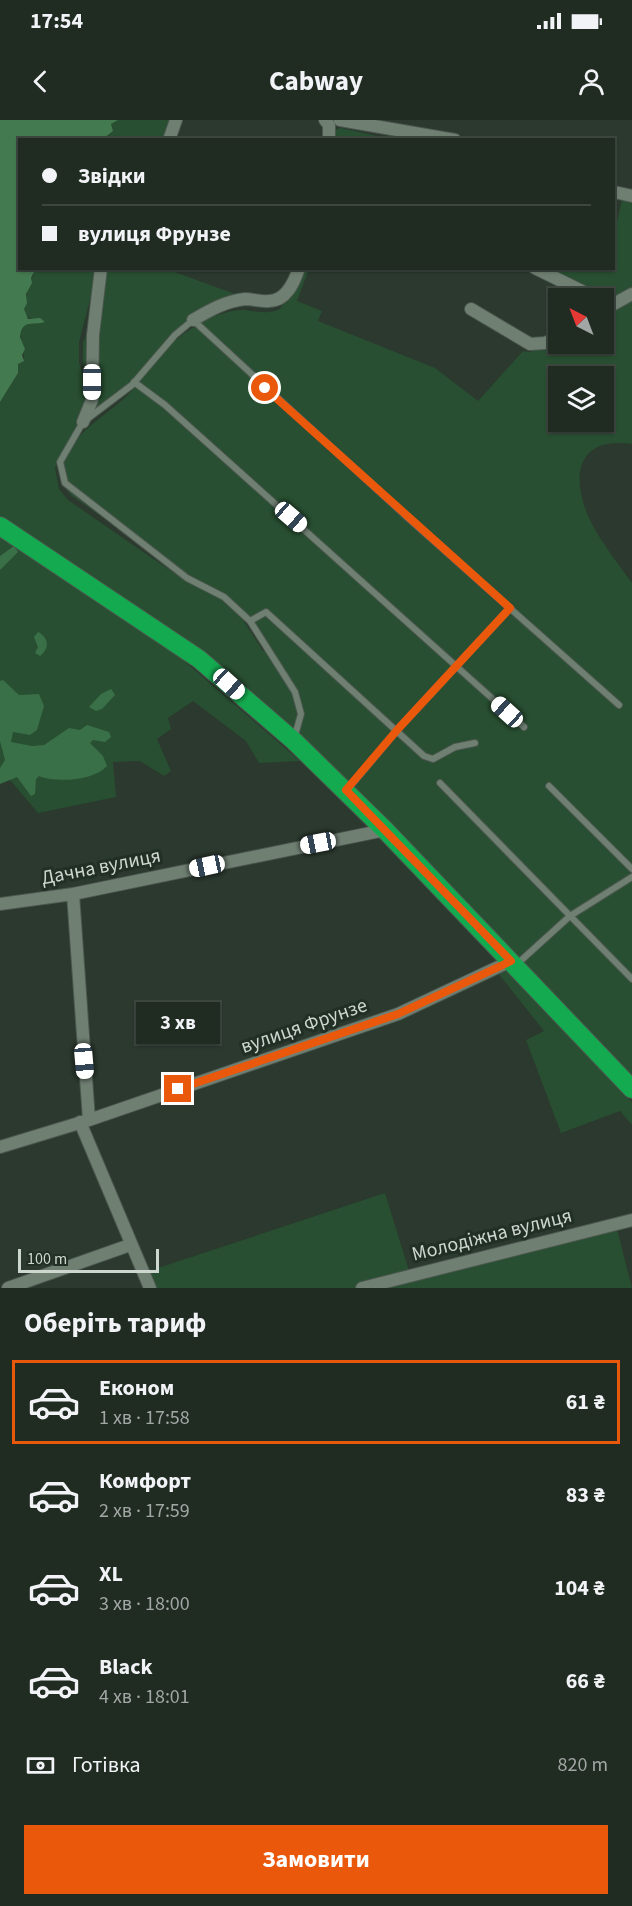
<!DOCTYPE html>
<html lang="uk">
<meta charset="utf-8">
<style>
body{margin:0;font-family:"Source Sans 3",sans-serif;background:#2d372f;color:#f1f3f6;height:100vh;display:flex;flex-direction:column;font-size:22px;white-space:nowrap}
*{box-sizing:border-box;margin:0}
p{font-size:20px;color:#a2a7a5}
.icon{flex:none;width:33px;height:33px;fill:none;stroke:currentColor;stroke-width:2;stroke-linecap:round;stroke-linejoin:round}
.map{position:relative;height:1168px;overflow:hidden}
.drawer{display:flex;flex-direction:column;background:#202b22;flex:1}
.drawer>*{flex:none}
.top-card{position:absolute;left:18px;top:18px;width:597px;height:132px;border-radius:0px;box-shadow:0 2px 4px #0004,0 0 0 2px #3d4740;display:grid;align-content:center;height:132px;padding:0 24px;background:#202b22}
.needle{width:39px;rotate:318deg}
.fabs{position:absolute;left:548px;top:168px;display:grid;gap:12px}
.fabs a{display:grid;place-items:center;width:66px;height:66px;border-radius:0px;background:#202b22;box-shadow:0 2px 4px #0004,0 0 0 2px #3d4740;font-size:30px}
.scale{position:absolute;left:18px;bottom:15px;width:141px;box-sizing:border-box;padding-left:6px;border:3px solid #cdd6cf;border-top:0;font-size:16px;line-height:21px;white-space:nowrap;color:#cdd6cf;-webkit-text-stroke:4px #212f24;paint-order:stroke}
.end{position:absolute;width:27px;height:27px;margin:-14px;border:8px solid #ea580c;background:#fff;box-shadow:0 0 0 3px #fff}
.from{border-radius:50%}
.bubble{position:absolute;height:42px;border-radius:0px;background:#202b22;box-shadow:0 2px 4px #0004,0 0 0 2px #3d4740;font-size:20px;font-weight:700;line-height:42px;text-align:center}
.car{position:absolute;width:18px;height:36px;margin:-18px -9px;border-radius:8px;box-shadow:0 0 4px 2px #0007;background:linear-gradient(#fff 24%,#345 0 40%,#fff 0 76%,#345 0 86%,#fff 0)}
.top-card b{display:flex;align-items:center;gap:21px;height:57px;font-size:22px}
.top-card b+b{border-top:2px solid #3d4740}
.top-card i{width:15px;height:15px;background:#f1f3f6}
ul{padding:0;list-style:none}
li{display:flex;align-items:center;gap:18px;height:84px;margin:0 12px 9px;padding:0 12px;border:3px solid transparent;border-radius:0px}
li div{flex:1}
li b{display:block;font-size:22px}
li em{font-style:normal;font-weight:700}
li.current{border-color:#ea580c}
li>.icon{width:54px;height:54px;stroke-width:1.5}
h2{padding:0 24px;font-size:27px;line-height:72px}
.pay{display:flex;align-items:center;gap:15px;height:66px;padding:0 24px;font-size:22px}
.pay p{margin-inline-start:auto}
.action{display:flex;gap:12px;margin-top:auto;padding:12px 24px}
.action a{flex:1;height:69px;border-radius:0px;background:#ea580c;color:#fff;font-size:24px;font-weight:700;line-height:69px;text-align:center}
.status{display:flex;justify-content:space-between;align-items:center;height:42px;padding:0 30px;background:#202b22;direction:ltr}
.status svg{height:16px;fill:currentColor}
header{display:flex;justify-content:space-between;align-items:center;height:78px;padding:0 24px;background:#202b22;font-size:27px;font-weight:700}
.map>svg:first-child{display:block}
.green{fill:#284f31;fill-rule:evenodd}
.forest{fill:#3a7047}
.water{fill:#447a50}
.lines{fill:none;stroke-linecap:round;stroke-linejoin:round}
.lane-casing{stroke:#4b574e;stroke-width:8}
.street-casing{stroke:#4b574e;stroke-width:14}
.highway-casing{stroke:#4b574e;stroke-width:20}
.lane{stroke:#6f7f72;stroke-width:6}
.street{stroke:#6f7f72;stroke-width:12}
.highway{stroke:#14aa50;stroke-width:18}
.route{stroke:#ea580c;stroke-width:8}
.labels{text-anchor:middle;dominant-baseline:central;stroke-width:6;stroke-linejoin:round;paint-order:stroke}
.street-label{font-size:20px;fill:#cdd6cf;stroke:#212f24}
</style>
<div class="status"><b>17:54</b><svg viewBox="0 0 49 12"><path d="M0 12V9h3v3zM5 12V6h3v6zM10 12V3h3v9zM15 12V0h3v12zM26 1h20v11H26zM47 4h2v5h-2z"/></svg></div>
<header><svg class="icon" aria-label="back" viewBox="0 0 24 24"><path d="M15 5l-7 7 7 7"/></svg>Cabway<svg class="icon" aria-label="person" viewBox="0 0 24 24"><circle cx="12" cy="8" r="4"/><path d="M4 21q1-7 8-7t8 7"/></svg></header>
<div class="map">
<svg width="632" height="1168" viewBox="0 0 632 1168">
<rect width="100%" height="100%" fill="#2b392e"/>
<path class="green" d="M117,0H174L166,19L103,20L113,11L111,4Z
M341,8L390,19L328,20L334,10Z
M622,80L632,81V175L603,188V178H585L522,149L614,148V115Z
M32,149H98L79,222V243L88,271L83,293L55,348L59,369L68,380L184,460L218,476L243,500L263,531L268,528L248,497L229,477L187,456L72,376C34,337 102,299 126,277C135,269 140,257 148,248C164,229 185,210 208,199C219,194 231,190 244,190C256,191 268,195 280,189L301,149H309L297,181L322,191L318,201L435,248L478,281L523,231L529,232L559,224H603V194L632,179V324C571,315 571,365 593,406C604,426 619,445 632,463V963L382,700L133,486L0,396V282L18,253V244L24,238L20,212L26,204L36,199L26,197L24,189C28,178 25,165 34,155ZM558,256H603V302H558Z
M102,149H166L274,188L242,185L205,196L175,216L123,275L87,294L88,257L83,242V223L93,195Z
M0,415L175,533L300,641L259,643L246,621L193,581L168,598L171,609L157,619L171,651L164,656L140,641L113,642L116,677L38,693L5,654L0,656Z
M504,849L632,982V1005L620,991L561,1013L526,920L544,911L498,853Z
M385,1073L410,1154L356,1168H152L146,1152Z
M617,1109L632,1168H375Z"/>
<path class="forest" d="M14,426L18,432L0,450V436Z
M38,512C49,518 50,528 40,536L35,533L38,527L34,517Z
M3,560L19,575L39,574L44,586L37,610L30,615L13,612L11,622L32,626L44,625L69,608L80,610L87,605L109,612L111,617L105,622L93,620L90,623L103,636L107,646C94,661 56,663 39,656L36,659L35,674L31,676L17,657L0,664V648L5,640L0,621V561Z
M111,569L115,575L102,589L96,591L89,587L101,574Z"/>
<path class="water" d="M0,0H118L111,4L113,11L103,19L20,20V148L32,149L34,152L31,158L32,163L26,174L27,183L24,189L28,199L40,198L45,202C34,206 22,198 20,217L25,229L22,235L24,241L18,244V253L0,282Z"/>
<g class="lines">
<defs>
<path id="lane" d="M134,262L165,285L524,607
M250,501L266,492L424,636L433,639L455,627L475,623
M294,619L301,594L295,572L250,501L224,477L187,458L65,363L60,342L83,302L132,265L175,215L193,200L407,397L619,585
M440,663L632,859
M549,666L632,749
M347,670L398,609L510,488
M516,845L570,796L632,757"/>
<path id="street" d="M325,0L329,5V20
M340,0L455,20
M169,20L176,0
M614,72L632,76
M535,148L596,178
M471,189L530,224L545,223L558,217
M603,190L632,174
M193,200C210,190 226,181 245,179C253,179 261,182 269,181C286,181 294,163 299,148
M83,302L92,280L93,215L101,148
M73,774L89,1000
M0,784L73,774L385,710
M80,1002L150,1168
M0,1027L89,1000L398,894L511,841
M8,1168L130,1125
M362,1168L632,1100"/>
<path id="highway" d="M0,406L199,539L294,621L385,710L632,969"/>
</defs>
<use href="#lane" class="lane-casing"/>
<use href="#street" class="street-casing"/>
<use href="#highway" class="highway-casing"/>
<use href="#lane" class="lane"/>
<use href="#street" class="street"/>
<use href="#highway" class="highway"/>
</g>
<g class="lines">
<path class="route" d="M178,969L398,894L511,841L346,670L398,609L510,488L265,268"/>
</g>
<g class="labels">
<g class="street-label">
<text transform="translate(101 747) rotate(-11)">Дачна вулиця</text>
<text transform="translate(304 906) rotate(-19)">вулиця Фрунзе</text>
<text transform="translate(492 1115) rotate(-14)">Молодіжна вулиця</text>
</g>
</g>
</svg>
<div class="fabs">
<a><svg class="needle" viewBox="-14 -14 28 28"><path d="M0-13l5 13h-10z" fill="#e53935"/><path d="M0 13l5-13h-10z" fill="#a2a7a5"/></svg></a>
<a><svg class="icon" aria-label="layers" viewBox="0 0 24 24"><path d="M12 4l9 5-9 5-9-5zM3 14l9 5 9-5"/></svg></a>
</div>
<div class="scale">100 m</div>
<i class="end from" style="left:265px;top:268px"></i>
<i class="end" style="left:178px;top:969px"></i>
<div class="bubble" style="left:136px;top:882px;width:84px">3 хв</div>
<i class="car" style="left:92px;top:262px;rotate:180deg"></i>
<i class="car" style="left:291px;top:397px;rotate:131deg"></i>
<i class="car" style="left:229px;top:564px;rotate:132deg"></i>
<i class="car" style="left:507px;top:592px;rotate:312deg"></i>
<i class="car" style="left:318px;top:723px;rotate:259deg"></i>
<i class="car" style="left:207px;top:746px;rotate:258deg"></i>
<i class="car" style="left:84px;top:941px;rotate:175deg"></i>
<div class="top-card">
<b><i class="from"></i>Звідки</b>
<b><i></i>вулиця Фрунзе</b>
</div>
</div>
<section class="drawer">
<h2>Оберіть тариф</h2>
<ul>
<li class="current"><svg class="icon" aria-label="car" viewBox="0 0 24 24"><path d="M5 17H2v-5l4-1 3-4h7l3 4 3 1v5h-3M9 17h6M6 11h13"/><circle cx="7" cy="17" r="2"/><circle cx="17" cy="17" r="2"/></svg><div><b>Економ</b><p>1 хв · 17:58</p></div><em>61 ₴</em></li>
<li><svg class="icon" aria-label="car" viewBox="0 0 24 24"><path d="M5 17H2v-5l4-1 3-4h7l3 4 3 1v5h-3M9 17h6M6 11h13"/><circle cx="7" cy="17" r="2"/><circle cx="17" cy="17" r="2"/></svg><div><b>Комфорт</b><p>2 хв · 17:59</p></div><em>83 ₴</em></li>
<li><svg class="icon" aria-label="car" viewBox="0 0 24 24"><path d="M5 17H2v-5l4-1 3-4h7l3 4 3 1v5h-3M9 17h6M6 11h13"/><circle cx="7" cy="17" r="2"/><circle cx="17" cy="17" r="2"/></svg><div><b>XL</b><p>3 хв · 18:00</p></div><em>104 ₴</em></li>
<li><svg class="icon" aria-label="car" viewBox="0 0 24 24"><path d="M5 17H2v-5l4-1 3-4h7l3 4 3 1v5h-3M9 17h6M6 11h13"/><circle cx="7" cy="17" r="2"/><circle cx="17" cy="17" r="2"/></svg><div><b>Black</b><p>4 хв · 18:01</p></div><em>66 ₴</em></li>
</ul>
<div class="pay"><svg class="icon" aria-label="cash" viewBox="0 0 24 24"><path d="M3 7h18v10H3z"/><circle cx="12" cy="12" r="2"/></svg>Готівка<p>820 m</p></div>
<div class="action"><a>Замовити</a></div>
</section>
